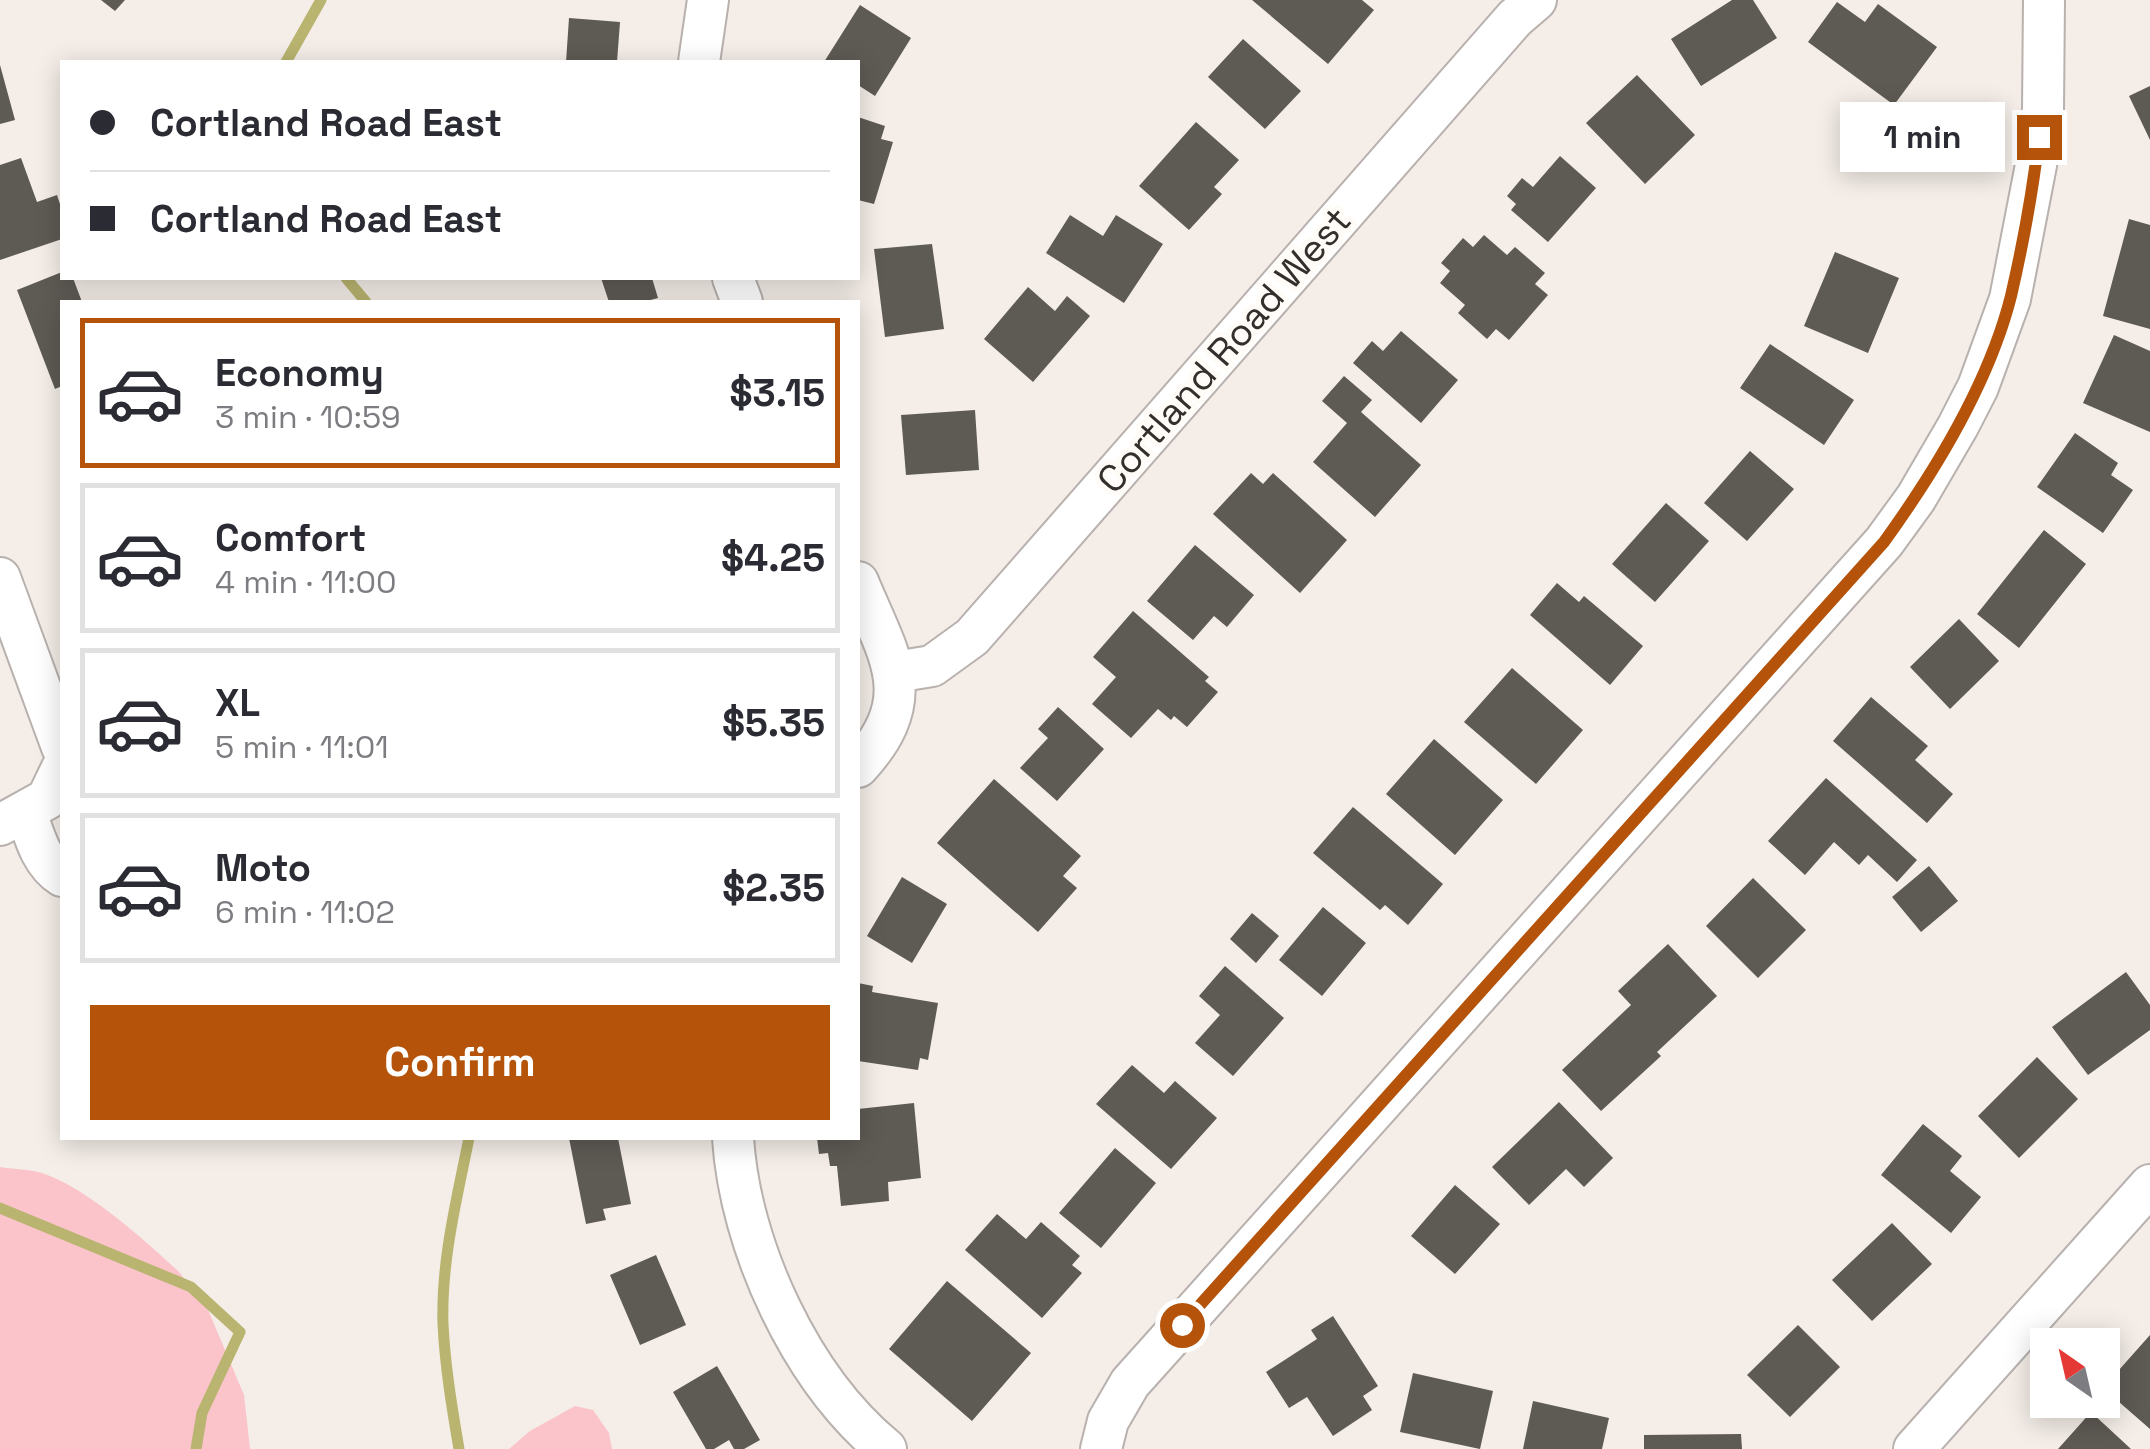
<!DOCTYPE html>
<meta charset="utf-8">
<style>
body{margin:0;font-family:"Space Grotesk",sans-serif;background:#f7f7f7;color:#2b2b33;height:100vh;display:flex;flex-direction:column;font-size:38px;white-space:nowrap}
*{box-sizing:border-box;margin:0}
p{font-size:32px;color:#7c7c81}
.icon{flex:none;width:55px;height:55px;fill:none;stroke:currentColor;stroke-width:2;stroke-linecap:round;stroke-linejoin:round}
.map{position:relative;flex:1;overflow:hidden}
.panel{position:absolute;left:60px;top:300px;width:800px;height:840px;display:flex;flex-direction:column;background:#fff;border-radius:0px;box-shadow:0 5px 25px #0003}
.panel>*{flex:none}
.hud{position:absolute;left:60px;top:60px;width:800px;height:220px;border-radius:0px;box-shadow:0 5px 25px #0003;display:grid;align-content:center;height:220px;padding:0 30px;background:#fff}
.needle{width:65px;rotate:326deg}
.fabs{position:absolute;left:2030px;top:1328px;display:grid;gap:20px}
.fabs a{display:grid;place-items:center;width:90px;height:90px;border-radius:0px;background:#fff;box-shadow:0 5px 25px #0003;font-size:50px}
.end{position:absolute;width:45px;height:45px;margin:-22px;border:12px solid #b45309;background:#fff;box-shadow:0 0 0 5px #fff}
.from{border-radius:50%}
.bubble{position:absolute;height:70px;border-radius:0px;background:#fff;box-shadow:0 5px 25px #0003;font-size:32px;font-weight:800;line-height:70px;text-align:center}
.hud b{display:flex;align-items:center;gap:35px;height:95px;font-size:38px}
.hud b+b{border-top:2px solid #e1e1e2}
.hud i{width:25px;height:25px;background:#2b2b33}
ul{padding:18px 0 0;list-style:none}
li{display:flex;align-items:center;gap:30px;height:150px;margin:0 20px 15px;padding:0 10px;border:5px solid #e1e1e2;border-radius:0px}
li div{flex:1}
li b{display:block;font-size:38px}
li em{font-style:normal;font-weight:800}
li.on{border-color:#b45309}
li>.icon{width:90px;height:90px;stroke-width:1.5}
.button{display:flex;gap:20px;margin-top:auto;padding:20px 30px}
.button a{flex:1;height:115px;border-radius:0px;background:#b45309;color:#fff;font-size:40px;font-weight:800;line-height:115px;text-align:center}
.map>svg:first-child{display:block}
.green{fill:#fac4ca}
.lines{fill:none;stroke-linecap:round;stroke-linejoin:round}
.stream{stroke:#b9b46f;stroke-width:11}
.building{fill:#5e5a54}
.minor-casing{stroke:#b8b1ad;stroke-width:44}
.minor{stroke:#fff;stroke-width:40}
.route{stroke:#b45309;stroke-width:12}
.labels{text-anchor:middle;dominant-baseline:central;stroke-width:10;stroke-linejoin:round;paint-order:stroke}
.street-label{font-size:38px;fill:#322f2d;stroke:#fffbf7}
</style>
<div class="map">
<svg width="2150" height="1449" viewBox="0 0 2150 1449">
<rect width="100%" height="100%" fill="#f4ede8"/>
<path class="green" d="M0,1167C12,1169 26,1169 38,1172C81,1183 145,1240 177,1270C188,1281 193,1297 206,1305L244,1395L250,1449H0Z
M575,1406L593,1410L609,1433L612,1449H509L530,1431Z"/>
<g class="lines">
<path class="stream" d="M286,62L321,0
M346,278L366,302
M0,1208L191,1287L240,1332L202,1413L196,1449
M459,1449C452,1408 445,1366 443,1324C441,1261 457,1198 469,1138"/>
</g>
<path class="building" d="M101,0H125L115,11Z
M1252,0H1362L1374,10L1328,64Z
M1732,0H1753L1777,38L1701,86L1671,39Z
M1837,2L1865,22L1878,4L1937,47L1894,105L1808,42Z
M860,5L911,38L875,96L858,85V62H824Z
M569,18L620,22L617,62H566Z
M1243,39L1301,91L1265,129L1208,77Z
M0,65L15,120L0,124Z
M1637,75L1695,135L1645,184L1586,123Z
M2150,86V140L2129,96Z
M858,117L885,126L881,139L893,142L874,204L858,200Z
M1196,122L1239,160L1214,187L1222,194L1189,230L1139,186Z
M1560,156L1596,188L1548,242L1511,210L1516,204L1507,196L1522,178L1533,187Z
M21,158L37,202L57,195L62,210V239L0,260V165Z
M1070,215L1103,236L1116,215L1163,244L1124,303L1046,253Z
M2129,219L2150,225V329L2103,316Z
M1484,235L1507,255L1515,247L1545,273L1535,284L1548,295L1509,340L1496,329L1487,339L1458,313L1465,305L1440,283L1450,271L1441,263L1463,238L1473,247Z
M932,244L944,329L885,337L874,249Z
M1835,252L1899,278L1868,353L1804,326Z
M62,272V278H73L82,302H62V386L55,389L17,290Z
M601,278H652L658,298L643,302H609Z
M1028,287L1055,311L1067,296L1090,316L1033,382L984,339Z
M1401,331L1458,380L1421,423L1353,363L1372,341L1383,351Z
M2114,335L2150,351V432L2083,403Z
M1770,344L1854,400L1824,445L1740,388Z
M1344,376L1372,400L1361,412L1421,465L1375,517L1313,462L1347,423L1322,401Z
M975,410L979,470L906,475L901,415Z
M2075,433L2118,463L2111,475L2133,490L2103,533L2037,487Z
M1750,451L1794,489L1747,541L1704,503Z
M1251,473L1263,484L1273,473L1347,540L1300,593L1213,514Z
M1666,503L1709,541L1655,602L1612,564Z
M2044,530L2086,564L2019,648L1977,614Z
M1195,545L1254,595L1227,627L1214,616L1193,640L1147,601Z
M1557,583L1579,602L1584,596L1643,646L1610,685L1530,615Z
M1133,611L1209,677L1205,681L1218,692L1187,727L1174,716L1171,720L1158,709L1131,738L1092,704L1116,677L1093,657Z
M1959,619L1999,661L1950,709L1910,667Z
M1512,668L1583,730L1536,784L1464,722Z
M1871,697L1928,746L1915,760L1953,794L1927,823L1833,741Z
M1058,707L1104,749L1057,801L1020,768L1048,738L1038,729Z
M1434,739L1503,800L1455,855L1386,794Z
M1826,778L1917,860L1897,882L1868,855L1859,865L1834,842L1805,875L1768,841Z
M994,779L1081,856L1063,876L1077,888L1038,932L937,843Z
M1353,807L1443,884L1408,925L1385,905L1380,910L1313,853Z
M1929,866L1958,901L1921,932L1892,897Z
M902,877L947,904L912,963L867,936Z
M1753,878L1806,930L1758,978L1706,926Z
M1323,907L1366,943L1322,996L1279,960Z
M1252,913L1279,936L1256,963L1230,939Z
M1668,944L1717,996L1657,1052L1661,1056L1601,1111L1562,1070L1631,1005L1618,991Z
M1225,966L1284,1018L1233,1076L1195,1043L1220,1015L1199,996Z
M2126,972L2150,1005V1030L2088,1075L2052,1027Z
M858,983L873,986L872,992L938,1003L928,1060L920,1058L918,1070L858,1061Z
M2037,1057L2078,1099L2019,1158L1978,1116Z
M1132,1065L1164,1093L1175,1081L1217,1118L1171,1169L1096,1104Z
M1559,1102L1613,1158L1584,1187L1566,1169L1529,1205L1492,1167Z
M914,1103L921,1178L888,1182L889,1201L841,1206L837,1166H830L828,1153L819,1154L817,1138H858V1109Z
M1923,1124L1962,1156L1950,1171L1981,1197L1951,1233L1881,1175Z
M569,1138H618L631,1204L603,1209L606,1220L586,1224Z
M1115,1148L1156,1183L1101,1248L1059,1213Z
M1455,1185L1500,1224L1455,1274L1411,1236Z
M997,1214L1026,1239L1041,1222L1080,1256L1072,1265L1082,1273L1042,1318L965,1250Z
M1892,1223L1932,1264L1872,1321L1832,1280Z
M656,1255L686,1325L640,1345L610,1275Z
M947,1281L1031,1353L972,1421L889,1349Z
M1333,1316L1378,1386L1363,1396L1372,1410L1333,1436L1307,1397L1289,1408L1266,1372L1317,1339L1311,1330Z
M1798,1325L1840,1367L1790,1417L1747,1375Z
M2150,1335V1429L2103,1388Z
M717,1366L760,1440L744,1449H734L729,1440L714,1449H706L673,1392Z
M1413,1373L1493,1391L1480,1449L1400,1432Z
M1533,1401L1609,1418L1602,1449H1523Z
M2091,1412L2131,1449H2058Z
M1741,1434L1742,1449H1644V1435Z"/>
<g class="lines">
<defs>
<path id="minor" d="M699,62L708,0
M733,278L742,302
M0,578L62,747
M858,582C889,657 922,697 858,767
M895,672L932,666L972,637L1515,18L1536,0
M26,812C34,835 41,863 62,876
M0,825L47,799L62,768
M733,1138C740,1247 801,1379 886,1449
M1101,1449L1108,1421L1130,1383L1884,542L1916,498L1958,426L1978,387L2010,299L2036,165L2043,109L2044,0
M1914,1449L2150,1185"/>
</defs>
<use href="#minor" class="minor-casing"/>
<use href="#minor" class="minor"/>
</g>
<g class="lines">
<path class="route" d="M1182,1325L1884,542C1936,470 1989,383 2011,296C2023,244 2033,190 2039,137"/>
</g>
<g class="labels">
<g class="street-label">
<text transform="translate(1224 350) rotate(-49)">Cortland Road West</text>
</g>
</g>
</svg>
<div class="fabs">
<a><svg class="needle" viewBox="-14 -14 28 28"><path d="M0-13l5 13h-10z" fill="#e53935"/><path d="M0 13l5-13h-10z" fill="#7c7c81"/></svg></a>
</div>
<i class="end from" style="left:1182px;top:1325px"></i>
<i class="end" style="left:2039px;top:137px"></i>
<div class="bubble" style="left:1840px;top:102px;width:165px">1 min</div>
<div class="hud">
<b><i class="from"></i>Cortland Road East</b>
<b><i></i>Cortland Road East</b>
</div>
<section class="panel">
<ul>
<li class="on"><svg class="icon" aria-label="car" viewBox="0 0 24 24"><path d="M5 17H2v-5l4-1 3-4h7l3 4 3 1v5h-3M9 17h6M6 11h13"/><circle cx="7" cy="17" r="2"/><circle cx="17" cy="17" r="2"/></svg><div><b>Economy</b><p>3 min · 10:59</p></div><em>$3.15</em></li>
<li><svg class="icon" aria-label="car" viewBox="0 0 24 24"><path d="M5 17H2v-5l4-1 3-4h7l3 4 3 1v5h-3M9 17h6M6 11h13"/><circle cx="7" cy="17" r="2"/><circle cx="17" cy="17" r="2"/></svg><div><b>Comfort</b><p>4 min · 11:00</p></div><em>$4.25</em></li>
<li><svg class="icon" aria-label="car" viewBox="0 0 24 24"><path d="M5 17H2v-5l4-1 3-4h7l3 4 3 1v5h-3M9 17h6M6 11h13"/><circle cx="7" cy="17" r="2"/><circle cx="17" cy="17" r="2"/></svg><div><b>XL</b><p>5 min · 11:01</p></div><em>$5.35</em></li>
<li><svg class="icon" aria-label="car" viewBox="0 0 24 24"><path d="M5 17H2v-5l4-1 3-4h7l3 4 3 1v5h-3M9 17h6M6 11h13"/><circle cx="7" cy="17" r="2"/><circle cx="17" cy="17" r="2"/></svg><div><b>Moto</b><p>6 min · 11:02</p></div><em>$2.35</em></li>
</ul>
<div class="button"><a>Confirm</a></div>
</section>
</div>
